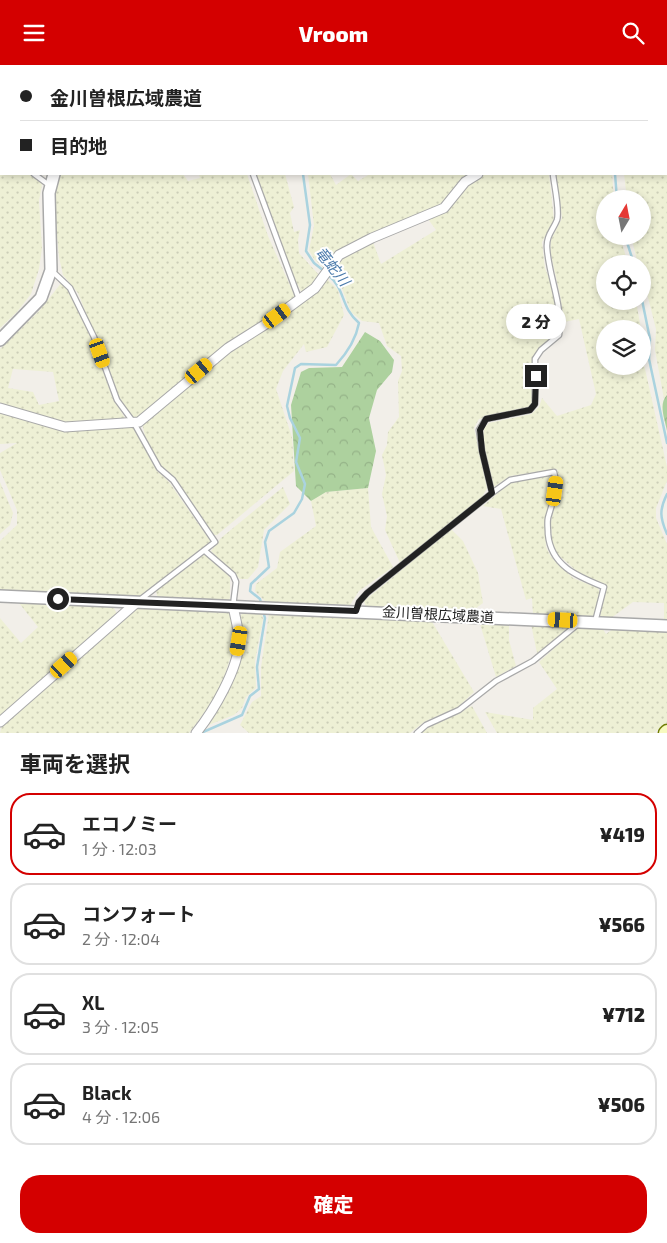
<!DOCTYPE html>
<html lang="ja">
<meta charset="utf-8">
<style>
body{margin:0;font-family:"Exo 2","Noto Sans JP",sans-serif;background:#f2f2f2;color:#222;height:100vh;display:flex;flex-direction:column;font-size:19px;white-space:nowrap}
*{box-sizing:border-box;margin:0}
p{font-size:16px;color:#767676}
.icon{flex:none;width:28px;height:28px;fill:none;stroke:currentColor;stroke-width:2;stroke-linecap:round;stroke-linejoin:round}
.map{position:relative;height:668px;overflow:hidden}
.drawer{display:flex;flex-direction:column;background:#fff;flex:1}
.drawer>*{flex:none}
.top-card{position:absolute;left:0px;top:0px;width:668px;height:110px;box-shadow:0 2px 8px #0003;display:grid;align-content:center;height:110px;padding:0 20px;background:#fff}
.needle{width:32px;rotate:10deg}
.buttons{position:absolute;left:596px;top:125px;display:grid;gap:10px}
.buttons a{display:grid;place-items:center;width:55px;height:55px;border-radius:50%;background:#fff;box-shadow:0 2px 8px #0003;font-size:25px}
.end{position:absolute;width:22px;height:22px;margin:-11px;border:6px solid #222;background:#fff;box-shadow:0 0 0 2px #fff}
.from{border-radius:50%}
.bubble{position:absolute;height:35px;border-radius:18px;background:#fff;box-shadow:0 2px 8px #0003;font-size:16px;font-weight:800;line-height:35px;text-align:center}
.car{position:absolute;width:15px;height:30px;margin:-15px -8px;border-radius:6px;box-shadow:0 0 4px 1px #0007;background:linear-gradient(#f5c518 24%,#345 0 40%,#f5c518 0 76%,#345 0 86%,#f5c518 0)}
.top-card b{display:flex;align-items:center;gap:18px;height:48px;font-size:19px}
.top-card b+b{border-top:1px solid #e0e0e0}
.top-card i{width:12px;height:12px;background:#222}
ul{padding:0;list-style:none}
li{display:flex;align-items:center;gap:15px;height:82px;margin:0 10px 8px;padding:0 10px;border:2px solid #e0e0e0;border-radius:20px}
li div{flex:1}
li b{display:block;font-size:19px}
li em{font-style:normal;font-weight:800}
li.selected{border-color:#d40000}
li>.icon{width:45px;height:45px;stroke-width:1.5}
h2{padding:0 20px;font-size:22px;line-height:60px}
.cta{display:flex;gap:10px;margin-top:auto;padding:10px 20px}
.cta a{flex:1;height:58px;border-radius:20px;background:#d40000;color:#fff;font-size:20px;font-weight:800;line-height:58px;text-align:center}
header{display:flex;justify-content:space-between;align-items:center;height:65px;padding:0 20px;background:#d40000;color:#fff;font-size:22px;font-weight:800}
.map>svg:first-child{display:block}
.farmland{fill:url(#farmland-dots);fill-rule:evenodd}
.forest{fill:url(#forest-crowns)}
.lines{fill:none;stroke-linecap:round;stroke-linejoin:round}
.stream{stroke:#aad3df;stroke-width:2.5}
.service-casing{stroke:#a9a9a9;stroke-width:7}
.minor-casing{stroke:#a9a9a9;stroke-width:11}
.tertiary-casing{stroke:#a9a9a9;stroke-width:14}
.secondary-casing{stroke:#707d05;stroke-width:15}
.service{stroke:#fff;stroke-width:4.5}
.minor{stroke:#fff;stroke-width:9}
.tertiary{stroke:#fff;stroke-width:11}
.secondary{stroke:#f7fabf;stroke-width:12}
.route{stroke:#222;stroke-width:6}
.labels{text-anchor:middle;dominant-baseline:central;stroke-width:4;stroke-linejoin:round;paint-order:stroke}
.street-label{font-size:14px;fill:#222;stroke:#fff}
.water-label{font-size:15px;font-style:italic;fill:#4a7aab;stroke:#fff}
</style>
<header><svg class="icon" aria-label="menu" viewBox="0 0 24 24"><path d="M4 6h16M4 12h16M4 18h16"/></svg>Vroom<svg class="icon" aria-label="search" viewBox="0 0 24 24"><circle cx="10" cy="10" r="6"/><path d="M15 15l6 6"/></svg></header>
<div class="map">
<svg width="667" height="668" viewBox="0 0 667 668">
<defs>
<pattern id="farmland-dots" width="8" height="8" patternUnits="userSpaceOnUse" patternTransform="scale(1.25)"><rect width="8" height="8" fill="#eef0d5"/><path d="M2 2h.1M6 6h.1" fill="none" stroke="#ccceb7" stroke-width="1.8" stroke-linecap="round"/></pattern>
<pattern id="forest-crowns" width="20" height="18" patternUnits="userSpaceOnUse" patternTransform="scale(1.25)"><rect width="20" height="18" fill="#add19e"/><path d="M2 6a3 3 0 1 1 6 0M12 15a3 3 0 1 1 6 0" fill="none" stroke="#95b388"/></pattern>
</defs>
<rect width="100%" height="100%" fill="#f2efe9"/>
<path class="farmland" d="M0,0H105L1,1V42Z
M146,0H291L292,1H145Z
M403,0H570L571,1H404Z
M667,24V330L664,334L655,285L656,264L643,213L642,199H638L631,171H642V134H627L624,109H666Z
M0,54L1,109H30L42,119L39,136L42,183L39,204L31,229L17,247L0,263Z
M61,109H183L188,116L200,113L199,109H247L268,171L296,234L141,352L134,355L120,334L78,228L63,210L59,192L54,140V127Z
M256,109H285L294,142L290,148L294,167L300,165L298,175L299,188L319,210L309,223L302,228L292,209Z
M308,109H330L336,120L351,109L358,116L370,109H472L438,142L387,163L324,203L314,194L309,185L314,161Z
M486,109H549L554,155L542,177L545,203L556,230V266L549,276L538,284L533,294L535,335L532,341L528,345L479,354L474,363L487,423L481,434L401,500L385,465L387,451L382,429L386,410L382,390L387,380L388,367L399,352L398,316L402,306L401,291L387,281L379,258L362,256L351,247L338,213L332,207L339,193L373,177L381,199L436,165L428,154L451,142L468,119Z
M556,109H612L614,134H605V171H620L628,199H605V236H636L641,264H605V301H642L643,295L667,402V416L656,443V453L667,479V555H664V538L633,537L611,553L600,551L607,522L579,508L556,488L552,480L551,457L560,419L557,404L510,411L494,422L488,405L483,375L484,363L489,358L531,349L539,342L542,333L557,351L591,340L596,329L579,254L564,257L560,230L550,186L551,175L562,153Z
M327,214L338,225L344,250L327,282L306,287L304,279L283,306L276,324L292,372L294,406L217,470H214L177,416L160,400L146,375L142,358L224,290L316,228Z
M62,217L68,224L92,275L113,334L125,353L122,355L54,358L0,339V284L39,246ZM13,304L53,307L59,336L39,340L33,327L8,323Z
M0,347L59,365L128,361L135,363L157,406L169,417L211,477L140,532L0,527V476L17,460V445L0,405V388L17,378L0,379Z
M548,411L554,415L552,437L545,454L546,482L551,492L573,513L598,523L600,528L595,549L589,553L533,549L532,533L526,535L501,444L483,441L511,417Z
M0,417L13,448L10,460L0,469Z
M283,422L290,439L264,465L258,502L248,514H240L211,486L221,473Z
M368,423L371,462L393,502L359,526L350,540L266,537L255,526L256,519L277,503L280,487L316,461L311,436L326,427Z
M451,464L463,476L478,508L483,538L472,546L366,542L364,536Z
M205,489L230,512V533L228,536L158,534L156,526Z
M19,538L113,541L117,549L0,652V553L21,578L38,562Z
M136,542L231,548L235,578L219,628L189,668H0L2,660Z
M244,547H261L263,554L255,596L256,623L246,632L242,643L234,650L206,661L227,630L241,581L239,552Z
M269,549L431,555L474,627L458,642L424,657L410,668H249L240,660L252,637L261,631V602Z
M480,559H509V575L516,601L496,612Z
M531,559L568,560L570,563L537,588Z
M579,561H601L606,569L613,564L667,567V658L653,668H497L485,647L533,655V643L557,624L539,597Z
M472,641L487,668H420L426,664Z"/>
<path class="forest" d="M365,267L380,276L394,295L392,307L377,325L369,353L376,386L368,423L326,427L311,436L296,421L291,340L301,307L309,303L342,302Z
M667,330V366C665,355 658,339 667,330Z"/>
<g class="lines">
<path class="stream" d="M575,0V1
M338,1V0
M303,109L310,160L306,186L314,198L324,206
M615,109L617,134
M625,171L634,199
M642,235L650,274L649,294L667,378
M667,429C659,445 660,453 667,469
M261,538L260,534L250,526L251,519L269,502L265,477L269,466L294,448L302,434L305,419L296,397L300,373L290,353L287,341L295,303L301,299L336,300C347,288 356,274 359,258C340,242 346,224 328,210
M201,668L242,650L250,631L259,624L257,602L265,553L263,546"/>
<defs>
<path id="service" d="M0,48L1,50
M34,109L49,120
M253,109L299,234
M52,206L70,223L94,272L117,335L134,358L159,403L173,415L215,477L141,534
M492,428L510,415L554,407C559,423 552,438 548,453C547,458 548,463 548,469C551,501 577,511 604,522L595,557
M205,486L233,510L236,517L233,541
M356,546L359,537L367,528L492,428L482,386L479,365L486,354L530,345L535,339V294L541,285L559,270C563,239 549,213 547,183C546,171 553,165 557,155C560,145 554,120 553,109
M417,668L426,660L459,645L496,616L533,596L578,559"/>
<path id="minor" d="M638,0L639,1
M666,20L667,19
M0,343L65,362L139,357L228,283L266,259L315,223L339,190L372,173L444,143L465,117L478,109
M0,657L136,538
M196,668C213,647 239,603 239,576C239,565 235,552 233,541"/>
<path id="tertiary" d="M117,1V0
M0,275L41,233L51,205L49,128L54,109
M0,531L667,561"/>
<path id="secondary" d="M665,668L667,666"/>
</defs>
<use href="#service" class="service-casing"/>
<use href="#minor" class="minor-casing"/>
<use href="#tertiary" class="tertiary-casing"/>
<use href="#secondary" class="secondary-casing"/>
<use href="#service" class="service"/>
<use href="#minor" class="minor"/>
<use href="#tertiary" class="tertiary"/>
<use href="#secondary" class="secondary"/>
</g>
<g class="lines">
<path class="route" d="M58,534L356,546L359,537L367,528L492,428L482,386L480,365L486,354L530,345L535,339L536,311"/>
</g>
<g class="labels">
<g class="street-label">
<text transform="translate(438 549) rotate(3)">金川曽根広域農道</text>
</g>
<g class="water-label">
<text transform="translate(333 201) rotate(52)">竜蛇川</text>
</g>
</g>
</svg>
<div class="buttons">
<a><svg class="needle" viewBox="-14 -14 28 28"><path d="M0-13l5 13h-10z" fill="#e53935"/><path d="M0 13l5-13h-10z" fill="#767676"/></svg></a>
<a><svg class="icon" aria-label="locate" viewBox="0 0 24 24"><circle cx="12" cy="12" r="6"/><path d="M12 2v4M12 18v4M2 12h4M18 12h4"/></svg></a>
<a><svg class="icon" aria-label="layers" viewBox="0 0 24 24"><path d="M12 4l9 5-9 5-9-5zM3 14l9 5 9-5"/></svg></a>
</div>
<i class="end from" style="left:58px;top:534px"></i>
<i class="end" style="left:536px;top:311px"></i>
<div class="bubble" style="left:506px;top:239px;width:60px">2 分</div>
<i class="car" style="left:277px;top:251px;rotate:54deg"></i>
<i class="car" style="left:100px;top:288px;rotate:160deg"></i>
<i class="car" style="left:199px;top:306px;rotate:50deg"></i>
<i class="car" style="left:555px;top:426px;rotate:8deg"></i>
<i class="car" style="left:563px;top:555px;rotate:273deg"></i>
<i class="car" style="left:239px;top:576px;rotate:189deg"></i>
<i class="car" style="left:64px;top:600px;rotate:48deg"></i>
<div class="top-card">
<b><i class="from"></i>金川曽根広域農道</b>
<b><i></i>目的地</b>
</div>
</div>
<section class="drawer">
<h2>車両を選択</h2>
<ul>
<li class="selected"><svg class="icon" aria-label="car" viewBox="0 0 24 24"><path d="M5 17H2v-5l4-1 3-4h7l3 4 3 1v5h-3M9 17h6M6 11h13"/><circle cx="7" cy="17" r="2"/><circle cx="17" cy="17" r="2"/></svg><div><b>エコノミー</b><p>1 分 · 12:03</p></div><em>¥419</em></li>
<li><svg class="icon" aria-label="car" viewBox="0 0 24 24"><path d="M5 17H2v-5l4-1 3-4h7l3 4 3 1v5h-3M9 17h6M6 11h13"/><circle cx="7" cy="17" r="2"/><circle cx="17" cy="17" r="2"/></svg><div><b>コンフォート</b><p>2 分 · 12:04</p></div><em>¥566</em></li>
<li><svg class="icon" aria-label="car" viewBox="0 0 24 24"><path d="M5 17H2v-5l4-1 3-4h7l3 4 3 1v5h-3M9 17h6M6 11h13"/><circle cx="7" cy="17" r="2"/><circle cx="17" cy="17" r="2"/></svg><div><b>XL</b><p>3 分 · 12:05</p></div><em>¥712</em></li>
<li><svg class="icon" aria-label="car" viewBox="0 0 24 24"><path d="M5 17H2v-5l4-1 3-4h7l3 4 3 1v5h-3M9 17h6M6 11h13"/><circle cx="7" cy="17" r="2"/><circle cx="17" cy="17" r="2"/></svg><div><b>Black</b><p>4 分 · 12:06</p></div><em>¥506</em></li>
</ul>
<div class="cta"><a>確定</a></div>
</section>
